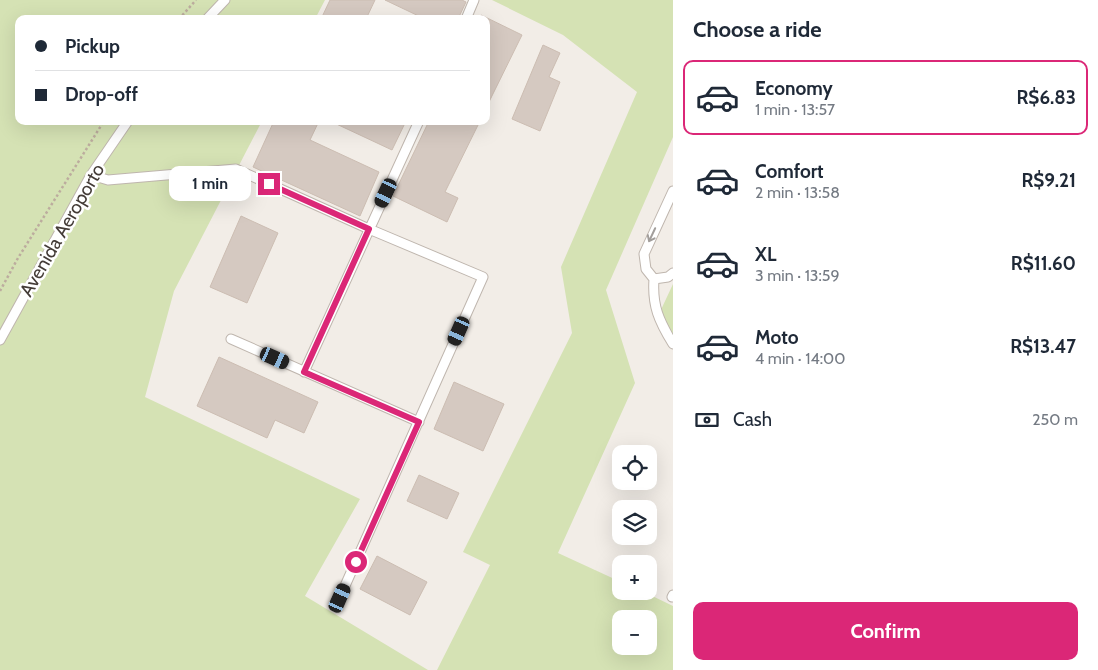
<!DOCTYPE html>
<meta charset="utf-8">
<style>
body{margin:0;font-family:Cabin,sans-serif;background:#f2f2f3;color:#1f2937;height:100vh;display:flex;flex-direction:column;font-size:19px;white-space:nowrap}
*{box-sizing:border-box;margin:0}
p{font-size:16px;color:#747a83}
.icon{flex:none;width:28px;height:28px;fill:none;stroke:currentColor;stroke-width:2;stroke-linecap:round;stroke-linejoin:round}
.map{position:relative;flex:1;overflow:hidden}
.side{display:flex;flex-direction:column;background:#fff;width:425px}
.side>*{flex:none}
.top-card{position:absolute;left:15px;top:15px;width:475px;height:110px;border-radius:10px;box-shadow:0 5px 20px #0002;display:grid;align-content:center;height:110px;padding:0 20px;background:#fff}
.fabs{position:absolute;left:612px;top:445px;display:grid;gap:10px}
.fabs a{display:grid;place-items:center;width:45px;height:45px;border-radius:10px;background:#fff;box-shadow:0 5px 20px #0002;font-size:25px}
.end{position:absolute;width:22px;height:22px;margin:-11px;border:6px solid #db2777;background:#fff;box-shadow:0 0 0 2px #fff}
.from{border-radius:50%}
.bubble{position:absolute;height:35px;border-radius:10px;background:#fff;box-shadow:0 5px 20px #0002;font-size:16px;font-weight:800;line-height:35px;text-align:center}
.car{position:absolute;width:15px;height:30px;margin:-15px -8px;border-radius:6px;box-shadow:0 0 4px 1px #0007;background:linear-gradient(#222 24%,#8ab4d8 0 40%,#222 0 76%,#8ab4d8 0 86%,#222 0)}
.top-card b{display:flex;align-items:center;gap:18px;height:48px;font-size:19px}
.top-card b+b{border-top:1px solid #e0e1e3}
.top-card i{width:12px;height:12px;background:#1f2937}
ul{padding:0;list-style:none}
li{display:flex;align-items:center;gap:15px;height:75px;margin:0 10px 8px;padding:0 10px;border:2px solid transparent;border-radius:10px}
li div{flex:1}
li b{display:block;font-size:19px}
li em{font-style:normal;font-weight:800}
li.current{border-color:#db2777}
li>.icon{width:45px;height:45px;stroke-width:1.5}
h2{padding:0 20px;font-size:22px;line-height:60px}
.pay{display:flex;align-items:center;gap:12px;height:55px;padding:0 20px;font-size:19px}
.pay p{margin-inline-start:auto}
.primary-button{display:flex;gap:10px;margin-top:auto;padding:10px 20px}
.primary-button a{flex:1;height:58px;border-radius:10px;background:#db2777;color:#fff;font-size:20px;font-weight:800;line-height:58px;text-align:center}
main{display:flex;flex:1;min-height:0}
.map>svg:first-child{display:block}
.green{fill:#d5e2b4;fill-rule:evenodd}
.building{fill:#d5c9c1;stroke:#ccbdb2}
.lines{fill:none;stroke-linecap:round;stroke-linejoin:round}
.service-casing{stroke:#bfb6ae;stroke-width:11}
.path{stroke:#bcac9e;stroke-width:2.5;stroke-dasharray:2.5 2.5;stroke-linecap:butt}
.service{stroke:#fff;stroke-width:9}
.oneway{stroke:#a29e9b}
.route{stroke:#db2777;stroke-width:6}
.labels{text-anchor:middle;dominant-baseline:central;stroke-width:5;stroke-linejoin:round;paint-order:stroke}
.street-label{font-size:19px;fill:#443c37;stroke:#fff}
</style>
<main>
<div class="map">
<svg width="673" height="670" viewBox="0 0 673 670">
<rect width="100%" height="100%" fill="#f2ede7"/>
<path class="green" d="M0,0H325L315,19H19V121H262L174,291L145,397L360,499L305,596L428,670H0Z
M492,0H673V137L606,290L635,383L558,553L621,582V591H642L673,606V670H437L490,565L463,552L572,333L561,267L637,92L563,35ZM621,619H649V646H621Z
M673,284V339L659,314Z"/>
<path class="building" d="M330,0H375L366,19H321Z
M385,0H462L466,2L458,19H425Z
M481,15L522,35L486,108V19H479Z
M543,45L560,53L549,77L560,82L540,131L512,119Z
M274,121H319L310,140L379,172L360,216L253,167Z
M330,121H406L392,150Z
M429,121H480L445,192L458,198L447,222L393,196Z
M241,216L278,233L247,303L210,287Z
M219,357L318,402L304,433L275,420L267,438L197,406Z
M454,382L504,404L483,451L434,429Z
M419,475L459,493L447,519L407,501Z
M377,556L427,582L410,615L360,589Z"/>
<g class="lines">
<defs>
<path id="service" d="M207,19L225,0
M466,19L474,0
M91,175L108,180L236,169L369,229L483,277L340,597
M654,279L646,269L644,254L673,191
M654,279C652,306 659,321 673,344
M654,279L668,277L673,273
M231,339L419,422
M0,340L91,175L128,121
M304,372L419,121
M672,597L673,595"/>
</defs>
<use href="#service" class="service-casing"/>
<path class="path" d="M179,19L196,0
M0,291L18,258L104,121"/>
<use href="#service" class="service"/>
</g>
<defs><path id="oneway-shaft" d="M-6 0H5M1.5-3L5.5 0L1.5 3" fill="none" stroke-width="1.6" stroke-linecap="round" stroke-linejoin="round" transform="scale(1.25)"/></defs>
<use class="oneway" href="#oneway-shaft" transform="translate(652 235) rotate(115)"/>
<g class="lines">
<path class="route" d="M269,184L369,229L304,372L419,422L356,562"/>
</g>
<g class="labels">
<g class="street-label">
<text transform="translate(62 230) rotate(-60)">Avenida Aeroporto</text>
</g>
</g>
</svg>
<div class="fabs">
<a><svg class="icon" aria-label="locate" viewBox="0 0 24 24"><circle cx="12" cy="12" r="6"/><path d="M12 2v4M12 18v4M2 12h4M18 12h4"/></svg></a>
<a><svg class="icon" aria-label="layers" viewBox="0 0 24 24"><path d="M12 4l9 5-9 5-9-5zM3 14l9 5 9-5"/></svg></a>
<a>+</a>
<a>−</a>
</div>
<i class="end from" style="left:356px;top:562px"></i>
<i class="end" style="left:269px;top:184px"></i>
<div class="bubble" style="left:169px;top:166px;width:82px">1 min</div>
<i class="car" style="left:386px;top:193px;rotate:205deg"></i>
<i class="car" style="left:459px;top:331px;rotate:204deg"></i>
<i class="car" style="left:275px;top:358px;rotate:114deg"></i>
<i class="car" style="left:340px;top:598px;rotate:24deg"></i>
<div class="top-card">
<b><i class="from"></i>Pickup</b>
<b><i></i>Drop-off</b>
</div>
</div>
<section class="side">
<h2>Choose a ride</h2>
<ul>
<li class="current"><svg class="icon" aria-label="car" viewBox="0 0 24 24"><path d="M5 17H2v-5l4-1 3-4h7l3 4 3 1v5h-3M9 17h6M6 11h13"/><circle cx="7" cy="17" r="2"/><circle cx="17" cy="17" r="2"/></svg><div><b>Economy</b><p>1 min · 13:57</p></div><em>R$6.83</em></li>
<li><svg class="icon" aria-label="car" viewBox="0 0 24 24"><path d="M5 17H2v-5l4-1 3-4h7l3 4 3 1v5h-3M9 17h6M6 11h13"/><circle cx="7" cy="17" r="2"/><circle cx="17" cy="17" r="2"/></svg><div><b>Comfort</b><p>2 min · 13:58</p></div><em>R$9.21</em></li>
<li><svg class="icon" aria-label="car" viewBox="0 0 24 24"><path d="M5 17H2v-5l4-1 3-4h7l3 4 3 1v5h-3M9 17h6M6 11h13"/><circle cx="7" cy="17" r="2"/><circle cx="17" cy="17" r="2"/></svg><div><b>XL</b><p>3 min · 13:59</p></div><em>R$11.60</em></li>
<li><svg class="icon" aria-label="car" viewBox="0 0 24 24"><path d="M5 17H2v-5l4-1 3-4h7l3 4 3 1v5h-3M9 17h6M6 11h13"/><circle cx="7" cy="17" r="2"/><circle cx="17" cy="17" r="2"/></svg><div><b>Moto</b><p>4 min · 14:00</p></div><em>R$13.47</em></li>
</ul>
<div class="pay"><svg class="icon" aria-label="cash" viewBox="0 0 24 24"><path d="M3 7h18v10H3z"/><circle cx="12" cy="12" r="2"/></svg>Cash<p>250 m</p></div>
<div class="primary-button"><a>Confirm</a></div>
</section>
</main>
